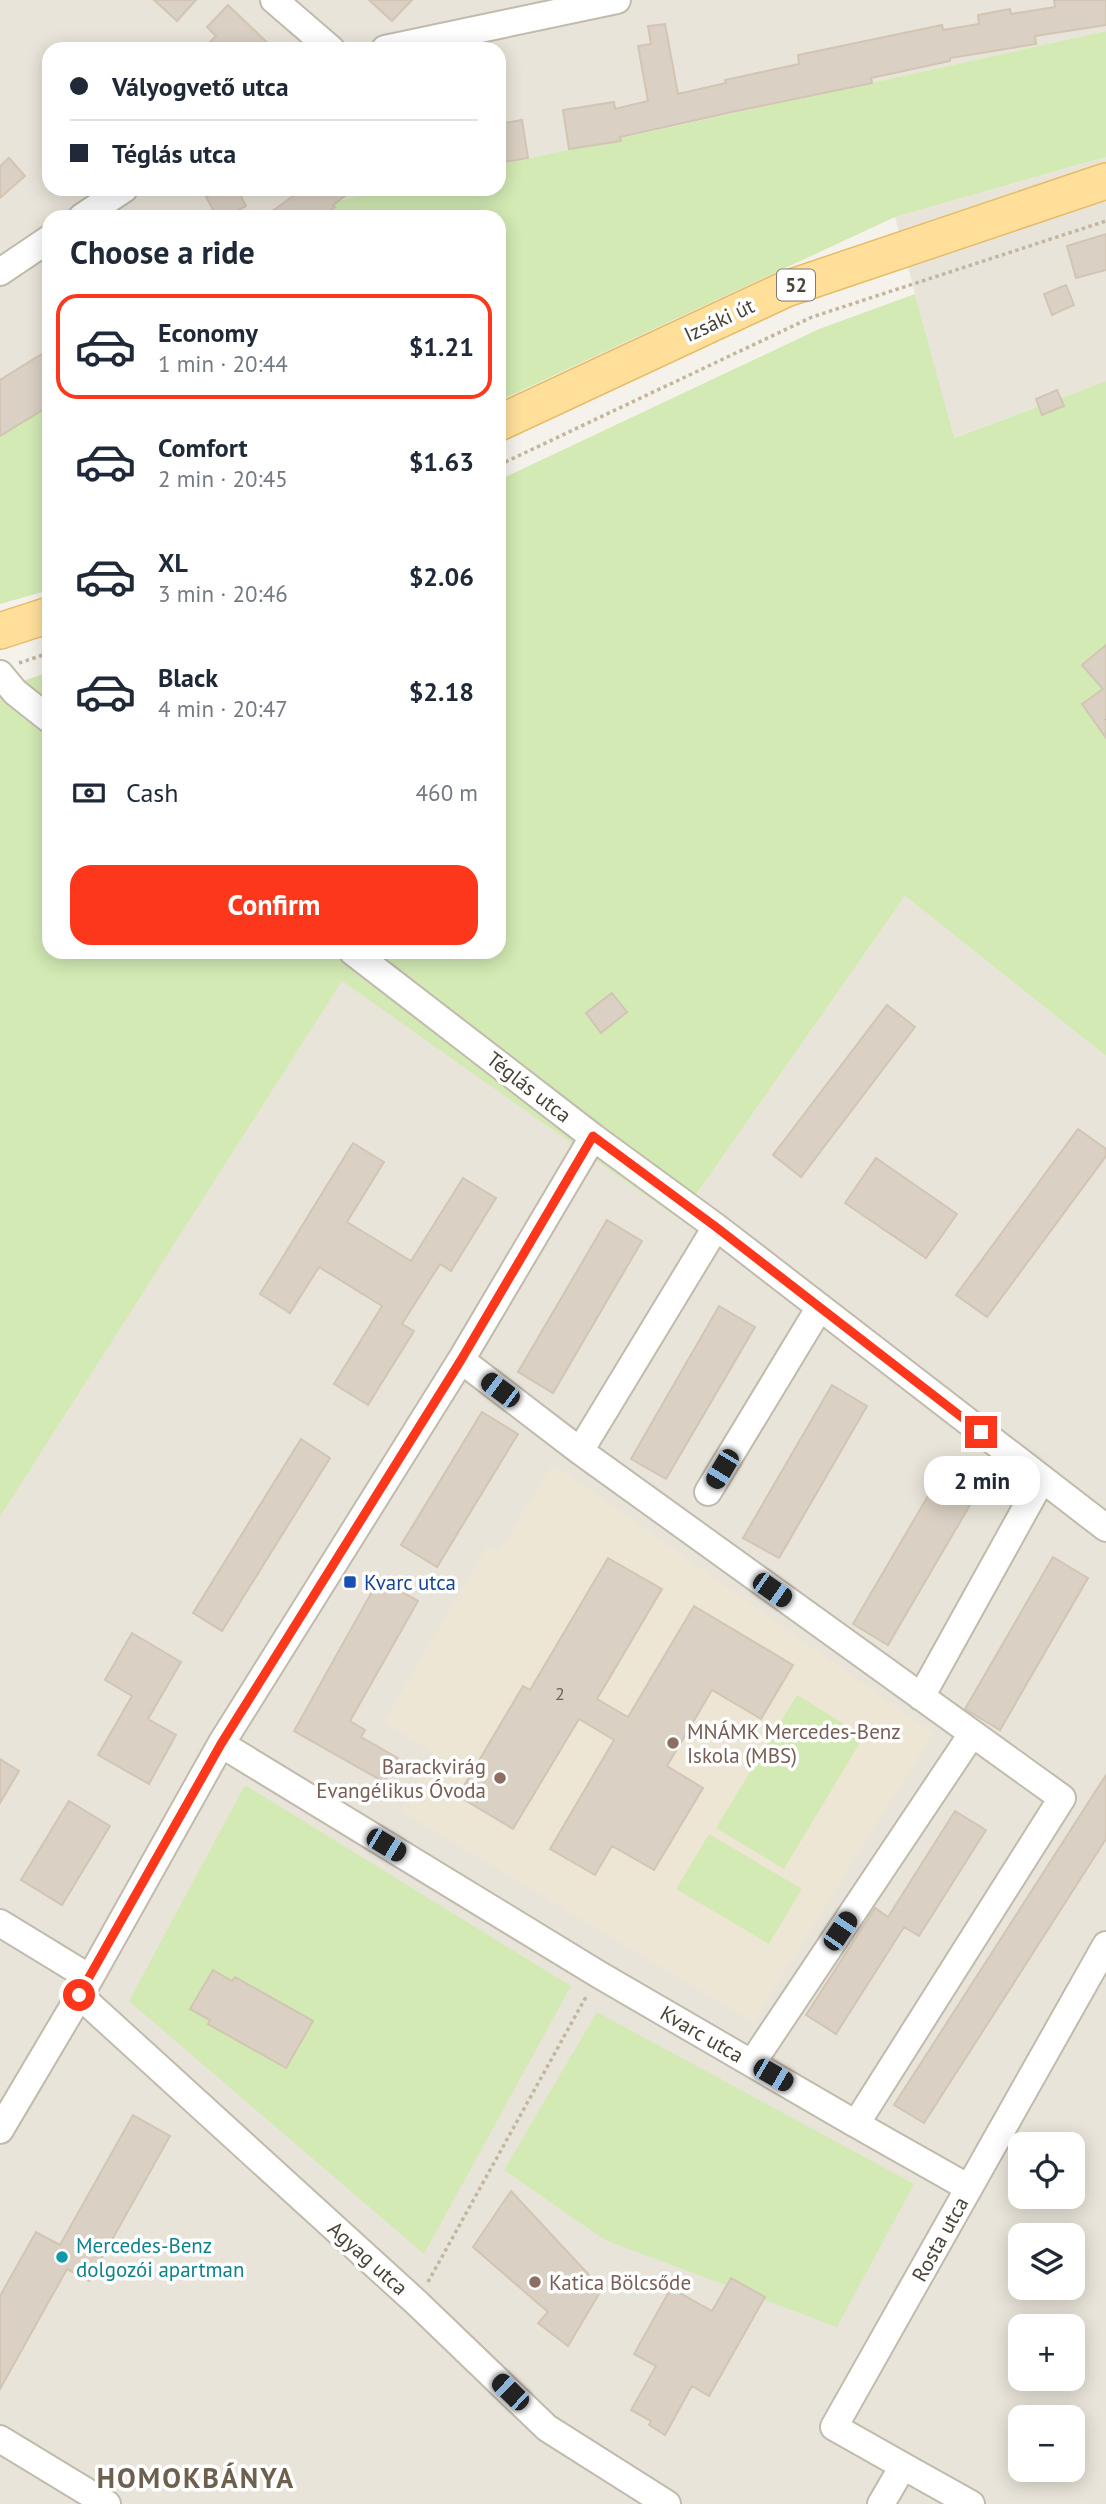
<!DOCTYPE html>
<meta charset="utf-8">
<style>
body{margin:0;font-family:"PT Sans",sans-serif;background:#f2f2f3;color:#1f2937;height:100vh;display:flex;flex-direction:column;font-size:26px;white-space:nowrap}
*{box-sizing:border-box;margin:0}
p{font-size:23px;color:#747a83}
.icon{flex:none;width:38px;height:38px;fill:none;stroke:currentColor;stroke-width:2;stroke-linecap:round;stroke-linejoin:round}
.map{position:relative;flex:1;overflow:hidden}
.sheet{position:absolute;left:42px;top:210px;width:464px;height:749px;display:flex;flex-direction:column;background:#fff;border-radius:21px;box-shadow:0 4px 18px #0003}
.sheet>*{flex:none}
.guide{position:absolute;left:42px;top:42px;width:464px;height:154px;border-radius:21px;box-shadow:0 4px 18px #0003;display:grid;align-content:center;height:154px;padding:0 28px;background:#fff}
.buttons{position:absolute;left:1008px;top:2132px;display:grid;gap:14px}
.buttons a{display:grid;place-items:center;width:77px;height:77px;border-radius:14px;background:#fff;box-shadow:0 4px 18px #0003;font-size:35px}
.end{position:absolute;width:32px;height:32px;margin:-16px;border:9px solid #fc371b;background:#fff;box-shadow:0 0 0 4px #fff}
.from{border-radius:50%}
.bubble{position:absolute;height:49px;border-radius:21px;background:#fff;box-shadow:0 4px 18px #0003;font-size:23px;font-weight:700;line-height:49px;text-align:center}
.car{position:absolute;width:21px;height:42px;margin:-21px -10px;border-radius:9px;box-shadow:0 0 5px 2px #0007;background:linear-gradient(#222 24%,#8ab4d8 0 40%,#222 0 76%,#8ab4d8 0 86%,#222 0)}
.guide b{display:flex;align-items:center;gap:24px;height:66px;font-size:26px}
.guide b+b{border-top:2px solid #e0e1e3}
.guide i{width:18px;height:18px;background:#1f2937}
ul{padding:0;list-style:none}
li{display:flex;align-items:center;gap:21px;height:105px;margin:0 14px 10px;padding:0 14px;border:4px solid transparent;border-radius:21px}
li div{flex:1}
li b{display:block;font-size:26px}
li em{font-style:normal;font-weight:700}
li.on{border-color:#fc371b}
li>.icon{width:63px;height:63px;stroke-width:1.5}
h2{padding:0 28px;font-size:32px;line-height:84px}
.pay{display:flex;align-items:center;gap:18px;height:77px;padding:0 28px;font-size:26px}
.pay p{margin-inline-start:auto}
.primary-button{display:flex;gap:14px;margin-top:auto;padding:14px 28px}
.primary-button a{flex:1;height:80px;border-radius:21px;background:#fc371b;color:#fff;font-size:28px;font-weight:700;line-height:80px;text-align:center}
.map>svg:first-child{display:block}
.residential{fill:#e9e4d9;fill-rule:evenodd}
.education{fill:#eee6d5}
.green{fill:#d3eab4}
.building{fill:#dad0c3;stroke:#d2c5b3;stroke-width:2}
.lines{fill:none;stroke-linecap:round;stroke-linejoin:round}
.minor-casing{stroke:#c1baad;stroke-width:30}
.major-casing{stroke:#e6bc69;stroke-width:38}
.path{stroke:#c3b59e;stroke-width:3.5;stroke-dasharray:3.5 3.5;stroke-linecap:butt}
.minor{stroke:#fff;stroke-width:26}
.major{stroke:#ffdf9a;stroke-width:35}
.route{stroke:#fc371b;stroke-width:9}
.transit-dot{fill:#1a4fb4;stroke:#fff;stroke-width:2.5}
.education-dot{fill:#8d6e63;stroke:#fff;stroke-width:2.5}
.culture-dot{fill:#0f9aa8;stroke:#fff;stroke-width:2.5}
.labels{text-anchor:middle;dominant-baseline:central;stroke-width:7;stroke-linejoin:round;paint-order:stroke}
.number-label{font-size:18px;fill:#6e665b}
.shield{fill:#fff;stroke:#807b74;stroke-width:2}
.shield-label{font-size:19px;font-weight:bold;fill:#4a4338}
.street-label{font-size:21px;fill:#4a4338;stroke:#fff}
.transit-label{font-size:21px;fill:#164399;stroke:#fff;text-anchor:start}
.education-label{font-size:21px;fill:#785e54;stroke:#fff;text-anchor:start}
.culture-label{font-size:21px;fill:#0d838f;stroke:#fff;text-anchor:start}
.district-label{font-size:28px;font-weight:bold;letter-spacing:2px;fill:#6d604f;stroke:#fff}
</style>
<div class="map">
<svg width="1106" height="2504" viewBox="0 0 1106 2504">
<rect width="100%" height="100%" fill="#f5f2eb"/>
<path class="residential" d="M0,0H1106V31L499,165V49H49V189H391L315,206L299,217H49V399L0,435Z
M1106,157V381L953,438L895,217Z
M905,896L1106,1056V2504H0V1517L342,980L679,1219ZM1020,2144H1073V2196H1020ZM1020,2235H1073V2287H1020ZM1020,2326H1073V2378H1020ZM1020,2417H1073V2469H1020Z"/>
<path class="education" d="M553,1464L933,1733L753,2022L401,1811L434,1753L384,1722L488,1545L499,1551Z"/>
<path class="green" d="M1106,31V157L895,217L499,401V217H300L315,206L391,189H499V165Z
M915,294L954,438L1106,381V1056L905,896L679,1219L342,981L0,1517V689L49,672V952H499V480L819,329Z
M49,399V590L0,604V435Z
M797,1695L864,1736L784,1869L716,1828Z
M245,1785L571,1986L424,2254L129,2001Z
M709,1834L802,1889L769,1944L676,1889Z
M597,2012L914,2184L837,2327L605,2240L504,2170Z"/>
<path class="building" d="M154,0H196L177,21Z
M369,0H412L392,21Z
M1054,0H1106V25L1035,36L1036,44L950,58V61L871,78L872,83L732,112L620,137L621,141L569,149L563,110L614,102L615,109L648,101L638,46L651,44L648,26L665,24L678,94L726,83L725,80L799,64L798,55L942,25L943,30L979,24L978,15L1010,9L1011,14L1055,7Z
M228,5L274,49H203L216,36L207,27Z
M522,120L528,158L499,163V124Z
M9,158L25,176L0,198V166Z
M221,189H237L246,206L226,217H217L206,197Z
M303,189H354L333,205L335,207L321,217H264Z
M1106,234V270L1076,278L1067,246Z
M1066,285L1074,305L1052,315L1044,294Z
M42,354L49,366V406L0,436V380Z
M1057,390L1064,406L1042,415L1036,399Z
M1106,645V738L1082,704L1103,689L1082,665Z
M612,993L627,1012L601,1033L586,1013Z
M887,1005L915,1027L801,1177L773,1155Z
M1078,1129L1106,1149V1156L987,1317L956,1295Z
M353,1143L384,1162L347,1222L411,1261L463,1178L496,1198L451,1271L440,1264L402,1324L414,1331L368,1405L334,1384L382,1306L319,1267L290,1313L260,1294Z
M876,1158L957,1214L926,1258L845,1203Z
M607,1220L642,1241L553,1393L518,1372Z
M719,1306L755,1327L666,1479L631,1459Z
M832,1385L867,1406L779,1558L743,1538Z
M482,1412L518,1434L437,1567L401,1545Z
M301,1439L330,1458L222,1631L193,1613Z
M942,1472L977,1493L888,1645L853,1624Z
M1053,1557L1088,1578L1000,1730L965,1709Z
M608,1558L662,1589L597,1699L628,1717L694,1606L793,1665L761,1719L712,1690L667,1766L703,1788L654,1870L612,1846L595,1875L550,1849L614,1740L579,1719L513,1829L458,1796L523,1686L530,1690Z
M379,1579L418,1601L350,1721L365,1730L361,1737L398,1758L384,1782L294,1731Z
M132,1633L181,1662L148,1719L176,1735L149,1784L98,1755L132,1696L105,1680Z
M0,1759L19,1771L0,1803Z
M1106,1775V1839L924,2123L894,2105Z
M69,1801L110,1826L62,1905L21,1880Z
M955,1811L986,1830L919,1936L904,1927L836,2034L806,2015L875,1908L888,1917Z
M213,1970L232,1981L235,1977L313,2021L286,2068L208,2024L210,2020L190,2009Z
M133,2115L170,2136L89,2281L67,2269L0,2389V2296L36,2232L60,2245Z
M511,2191L602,2289L568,2346L538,2323L548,2312L473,2247Z
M731,2278L765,2297L709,2396L692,2386L665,2435L649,2425L651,2421L631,2410L656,2366L634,2354L671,2288L712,2311Z"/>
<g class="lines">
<defs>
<path id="minor" d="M274,0L331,49
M385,49L617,0
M82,217L124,189
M0,272L49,239
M0,674L15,692L49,719
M353,952L593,1137L716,1227L1106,1528
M580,1451L716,1227
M708,1492L820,1307
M921,1697L1042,1479
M221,1744L598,1974L856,2124L1062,1798L580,1451L461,1360
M0,1923L90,1978
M79,1995L417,2303L547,2428L667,2504
M752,2063L972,1734
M856,2124L969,2188
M0,2130L90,1978L221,1744L461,1360L593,1137
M0,2439L107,2504
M903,2466L971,2504
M881,2504L903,2466L834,2427L1106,1945"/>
<path id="major" d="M499,423L786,289L1106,181
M0,631L49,615"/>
</defs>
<use href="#minor" class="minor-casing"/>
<use href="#major" class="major-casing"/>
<path class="path" d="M499,465L812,317L1106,221
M19,663L49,653
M1106,720V719
M428,2282L587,1995"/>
<use href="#minor" class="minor"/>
<use href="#major" class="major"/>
</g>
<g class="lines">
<path class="route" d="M79,1995L221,1744L461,1360L593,1136L716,1227L981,1432"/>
</g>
<rect class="transit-dot" x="343" y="1575" width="14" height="14" rx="3.5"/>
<g class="education-dot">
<circle cx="673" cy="1743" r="7"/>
<circle cx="500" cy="1778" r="7"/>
<circle cx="535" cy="2282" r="7"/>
</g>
<circle class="culture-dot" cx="62" cy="2257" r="7"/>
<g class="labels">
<g class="number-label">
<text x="560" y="1693">2</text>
</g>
<rect class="shield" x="777" y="269.5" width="38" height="31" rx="5"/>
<g class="shield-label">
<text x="796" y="285">52</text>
</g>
<g class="street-label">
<text transform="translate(719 320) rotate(-25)">Izsáki út</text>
<text transform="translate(529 1087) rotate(38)">Téglás utca</text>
<text transform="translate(702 2034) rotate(30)">Kvarc utca</text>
<text transform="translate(940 2239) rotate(-61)">Rosta utca</text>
<text transform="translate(368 2258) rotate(42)">Agyag utca</text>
</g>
<g class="transit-label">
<text x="364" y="1582">Kvarc utca</text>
</g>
<g class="education-label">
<text x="687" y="1731">MNÁMK Mercedes-Benz<tspan x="687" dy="24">Iskola (MBS)</tspan></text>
<text x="486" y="1766" text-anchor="end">Barackvirág<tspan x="486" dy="24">Evangélikus Óvoda</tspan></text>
<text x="549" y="2282">Katica Bölcsőde</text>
</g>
<g class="culture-label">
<text x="76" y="2245">Mercedes-Benz<tspan x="76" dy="24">dolgozói apartman</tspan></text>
</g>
<g class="district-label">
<text x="196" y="2477">HOMOKBÁNYA</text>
</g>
</g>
</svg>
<div class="buttons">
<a><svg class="icon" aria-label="locate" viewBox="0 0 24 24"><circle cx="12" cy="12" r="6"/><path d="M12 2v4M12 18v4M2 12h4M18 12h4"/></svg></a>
<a><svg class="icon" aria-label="layers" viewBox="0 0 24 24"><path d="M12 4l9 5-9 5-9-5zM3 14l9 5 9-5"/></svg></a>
<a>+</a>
<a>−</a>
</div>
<i class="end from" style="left:79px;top:1995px"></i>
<i class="end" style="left:981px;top:1432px"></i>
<div class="bubble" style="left:924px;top:1456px;width:116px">2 min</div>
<i class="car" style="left:500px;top:1390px;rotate:307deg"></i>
<i class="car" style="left:722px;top:1469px;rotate:211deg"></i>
<i class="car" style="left:772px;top:1590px;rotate:125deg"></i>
<i class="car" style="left:386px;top:1845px;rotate:121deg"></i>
<i class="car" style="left:840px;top:1931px;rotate:34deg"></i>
<i class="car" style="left:773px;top:2075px;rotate:120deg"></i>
<i class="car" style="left:510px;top:2392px;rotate:314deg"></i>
<div class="guide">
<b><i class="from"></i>Vályogvető utca</b>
<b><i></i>Téglás utca</b>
</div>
<section class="sheet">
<h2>Choose a ride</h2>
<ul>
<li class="on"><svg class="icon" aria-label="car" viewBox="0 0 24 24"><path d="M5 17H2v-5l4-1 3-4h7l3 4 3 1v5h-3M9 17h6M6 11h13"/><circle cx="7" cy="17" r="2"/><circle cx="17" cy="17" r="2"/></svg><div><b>Economy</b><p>1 min · 20:44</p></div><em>$1.21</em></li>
<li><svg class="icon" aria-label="car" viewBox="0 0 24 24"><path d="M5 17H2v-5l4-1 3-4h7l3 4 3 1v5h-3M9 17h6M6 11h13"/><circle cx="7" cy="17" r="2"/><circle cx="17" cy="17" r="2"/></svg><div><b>Comfort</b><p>2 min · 20:45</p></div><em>$1.63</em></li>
<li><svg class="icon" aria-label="car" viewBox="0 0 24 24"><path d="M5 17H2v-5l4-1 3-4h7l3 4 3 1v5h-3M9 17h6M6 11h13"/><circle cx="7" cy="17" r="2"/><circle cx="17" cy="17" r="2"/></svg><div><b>XL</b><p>3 min · 20:46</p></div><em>$2.06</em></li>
<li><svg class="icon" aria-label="car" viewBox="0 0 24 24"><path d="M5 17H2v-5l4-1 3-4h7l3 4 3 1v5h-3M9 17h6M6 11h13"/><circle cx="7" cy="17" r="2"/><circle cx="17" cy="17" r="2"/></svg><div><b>Black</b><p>4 min · 20:47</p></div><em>$2.18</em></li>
</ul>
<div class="pay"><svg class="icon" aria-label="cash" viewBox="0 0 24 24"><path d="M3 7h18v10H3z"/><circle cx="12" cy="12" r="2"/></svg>Cash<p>460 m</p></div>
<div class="primary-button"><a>Confirm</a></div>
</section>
</div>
